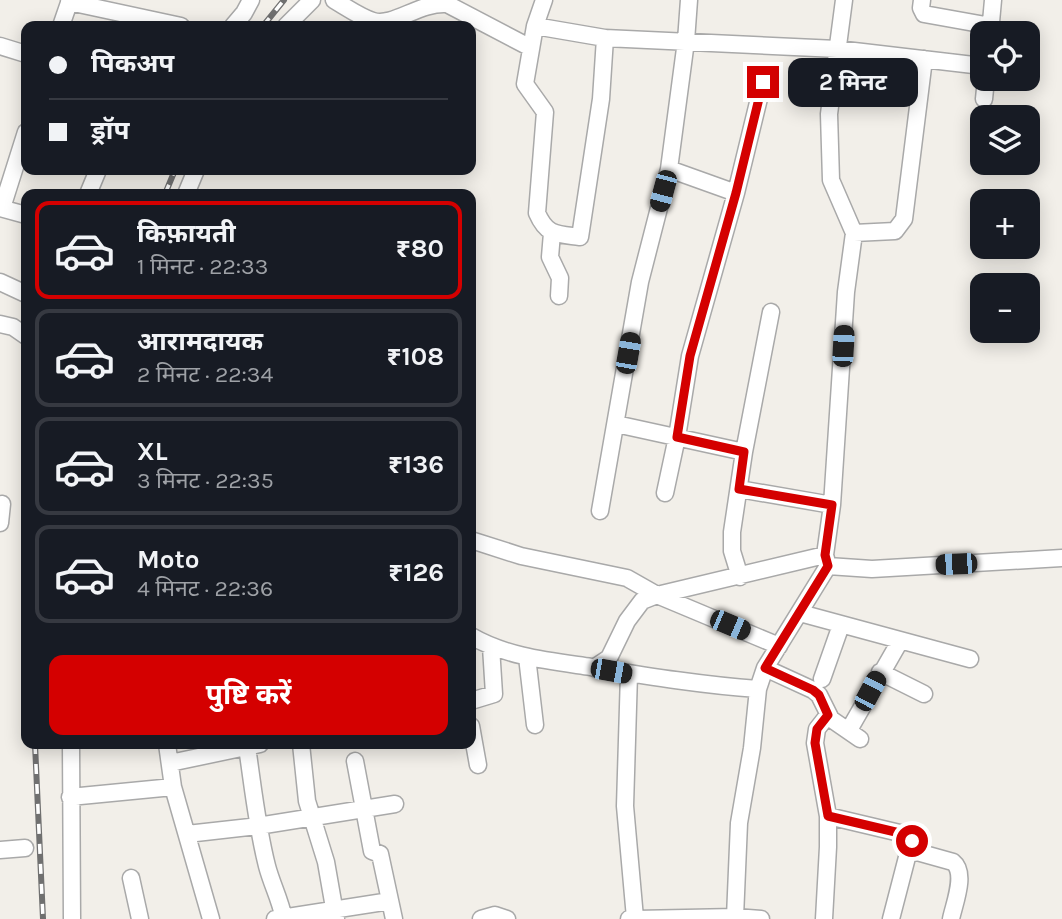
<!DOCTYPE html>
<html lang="hi">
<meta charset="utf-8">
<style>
body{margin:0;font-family:Karla,"Noto Sans Devanagari",sans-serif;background:#242831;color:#f1f3f6;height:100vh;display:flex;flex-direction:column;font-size:26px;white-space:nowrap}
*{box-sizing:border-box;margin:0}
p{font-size:23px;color:#9ea1a6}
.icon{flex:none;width:38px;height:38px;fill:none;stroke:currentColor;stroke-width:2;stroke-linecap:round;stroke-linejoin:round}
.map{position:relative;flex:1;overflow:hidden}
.side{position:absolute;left:21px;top:189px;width:455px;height:560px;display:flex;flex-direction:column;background:#171b24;border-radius:14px;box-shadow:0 4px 18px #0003}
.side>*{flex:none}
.hud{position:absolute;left:21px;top:21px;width:455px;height:154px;border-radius:14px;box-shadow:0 4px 18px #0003;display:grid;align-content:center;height:154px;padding:0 28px;background:#171b24}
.fabs{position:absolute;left:970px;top:21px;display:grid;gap:14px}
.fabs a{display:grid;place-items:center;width:70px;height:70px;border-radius:14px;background:#171b24;box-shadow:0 4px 18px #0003;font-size:35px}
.end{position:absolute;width:32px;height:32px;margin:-16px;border:9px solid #d40000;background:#fff;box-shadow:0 0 0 4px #fff}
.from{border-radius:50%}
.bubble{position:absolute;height:49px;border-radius:14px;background:#171b24;box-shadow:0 4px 18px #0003;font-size:23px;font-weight:700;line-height:49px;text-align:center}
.car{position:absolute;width:21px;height:42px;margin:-21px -10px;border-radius:9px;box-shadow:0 0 5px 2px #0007;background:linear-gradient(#222 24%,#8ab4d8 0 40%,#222 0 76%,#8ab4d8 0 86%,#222 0)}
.hud b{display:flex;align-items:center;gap:24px;height:66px;font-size:26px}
.hud b+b{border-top:2px solid #363941}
.hud i{width:18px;height:18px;background:#f1f3f6}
ul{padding:12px 0 0;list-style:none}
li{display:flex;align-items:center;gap:21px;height:98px;margin:0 14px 10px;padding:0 14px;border:4px solid #363941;border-radius:14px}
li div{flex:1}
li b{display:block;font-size:26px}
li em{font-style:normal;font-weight:700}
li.selected{border-color:#d40000}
li>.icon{width:63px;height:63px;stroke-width:1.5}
.button{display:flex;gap:14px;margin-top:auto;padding:14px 28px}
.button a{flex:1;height:80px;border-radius:14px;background:#d40000;color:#fff;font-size:28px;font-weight:700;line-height:80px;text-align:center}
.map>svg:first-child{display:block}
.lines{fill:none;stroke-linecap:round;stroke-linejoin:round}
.minor-casing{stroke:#a9a9a9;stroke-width:19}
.minor{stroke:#fff;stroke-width:16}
.rail-casing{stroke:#707070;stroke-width:6}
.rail{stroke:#fff;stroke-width:3.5;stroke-dasharray:10;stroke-linecap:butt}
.route{stroke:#d40000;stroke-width:9}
</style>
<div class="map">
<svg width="1062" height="919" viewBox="0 0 1062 919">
<rect width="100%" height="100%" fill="#f2efe9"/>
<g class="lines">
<defs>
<path id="minor" d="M334,0C346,7 360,17 373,21C394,27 419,2 447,4L531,48
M844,0L829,114L831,180L854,233L846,292L832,505L825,555L828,566L872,569L1062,558
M922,0L921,8L924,14L991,26
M69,2L181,26
M61,26L70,0
M233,26L244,13L251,0
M286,26L312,0
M535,26L605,38L601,99L580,237C557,234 547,236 537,213L545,112L525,84L535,26L544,0
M990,33L993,0
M605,38L837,49L982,66
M0,46L26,54
M984,99L986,79
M736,193L763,82
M88,194L98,170
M186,194L196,170
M0,208L26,215
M2,208L26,132
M552,233L550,257L560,278L559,296
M854,233L895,231L904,219L924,59
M0,282L26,294
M0,324L13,327L26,336
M616,424L744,452L732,532V551L740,577
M744,452L771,312
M739,489L832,505
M665,493L677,437L690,356L736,193L669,169
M600,511L640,282L669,169L686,41L689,0
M0,523L2,504
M471,540L521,556L627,578L657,595L779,646
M800,613L970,659
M471,636C507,657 550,661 591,667C647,676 702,685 758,689L765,668L828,566
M527,657L535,725
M594,668L609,658L627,621L642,601L657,595L825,555
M765,668L813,690L819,695L831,719L860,739
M880,672L924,694
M822,679L841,625
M471,701L494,694L491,647
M471,726L478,765
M849,730L900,641
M71,744L72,919
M167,744L173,787L211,919
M301,744L307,801L326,862L336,919
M247,747C253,787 257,827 267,866C272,885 280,899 284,919
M355,761L372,851L380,854L394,919
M170,763L260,744
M70,797L173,787
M828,816L904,834L912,838L891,919
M187,834L258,826L395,804
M0,850L25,848
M910,850L953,862C967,873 954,904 951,919
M131,878L140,919
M735,917L739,823L752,748L758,689
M275,919L390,901
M481,919L495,915L507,919
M629,919L635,918L625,806L629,674
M636,919L735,917L761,919
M824,919L828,847V816L815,743L817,729L828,715"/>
</defs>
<use href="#minor" class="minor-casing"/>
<use href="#minor" class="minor"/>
<defs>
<path id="rail" d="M263,26L284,0
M165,194L175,170
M35,744L43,919"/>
</defs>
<use href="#rail" class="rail-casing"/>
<use href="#rail" class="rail"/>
</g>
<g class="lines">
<path class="route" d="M763,82L736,193L690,356L677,437L744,452L739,489L832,505L825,555L828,566L765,668L813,690L819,695L828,715L817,729L815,743L828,816L904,834L911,836L912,841"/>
</g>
</svg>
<div class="fabs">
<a><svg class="icon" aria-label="locate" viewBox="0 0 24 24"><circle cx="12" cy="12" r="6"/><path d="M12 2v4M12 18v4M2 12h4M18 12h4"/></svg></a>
<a><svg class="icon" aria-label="layers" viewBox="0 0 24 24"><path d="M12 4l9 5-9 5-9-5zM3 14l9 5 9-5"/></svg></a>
<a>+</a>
<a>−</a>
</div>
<i class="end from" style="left:912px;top:841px"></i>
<i class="end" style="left:763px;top:82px"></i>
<div class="bubble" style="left:788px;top:58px;width:130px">2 मिनट</div>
<i class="car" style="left:663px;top:191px;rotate:195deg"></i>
<i class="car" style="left:843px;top:346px;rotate:3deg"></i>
<i class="car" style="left:628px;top:353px;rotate:10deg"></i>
<i class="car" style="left:956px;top:564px;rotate:268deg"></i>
<i class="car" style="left:730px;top:625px;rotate:113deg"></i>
<i class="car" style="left:611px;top:671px;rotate:100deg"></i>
<i class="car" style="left:870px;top:691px;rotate:28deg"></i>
<div class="hud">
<b><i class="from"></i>पिकअप</b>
<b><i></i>ड्रॉप</b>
</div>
<section class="side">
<ul>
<li class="selected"><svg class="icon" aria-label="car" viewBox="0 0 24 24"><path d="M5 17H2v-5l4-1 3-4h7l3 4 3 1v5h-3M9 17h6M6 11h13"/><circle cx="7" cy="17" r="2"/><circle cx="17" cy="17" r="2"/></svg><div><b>किफ़ायती</b><p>1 मिनट · 22:33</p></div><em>₹80</em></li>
<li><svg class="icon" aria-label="car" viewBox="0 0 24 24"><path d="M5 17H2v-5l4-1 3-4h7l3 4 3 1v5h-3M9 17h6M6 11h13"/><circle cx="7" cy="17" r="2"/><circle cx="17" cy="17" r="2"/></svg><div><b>आरामदायक</b><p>2 मिनट · 22:34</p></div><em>₹108</em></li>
<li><svg class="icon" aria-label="car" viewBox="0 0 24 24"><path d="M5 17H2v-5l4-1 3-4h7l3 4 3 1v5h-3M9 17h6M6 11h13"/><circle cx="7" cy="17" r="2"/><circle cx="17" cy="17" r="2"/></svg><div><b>XL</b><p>3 मिनट · 22:35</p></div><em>₹136</em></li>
<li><svg class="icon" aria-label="car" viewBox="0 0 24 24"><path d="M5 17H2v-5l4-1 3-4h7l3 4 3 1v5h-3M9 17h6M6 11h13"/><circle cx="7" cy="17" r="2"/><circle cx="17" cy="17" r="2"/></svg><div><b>Moto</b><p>4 मिनट · 22:36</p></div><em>₹126</em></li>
</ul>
<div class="button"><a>पुष्टि करें</a></div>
</section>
</div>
